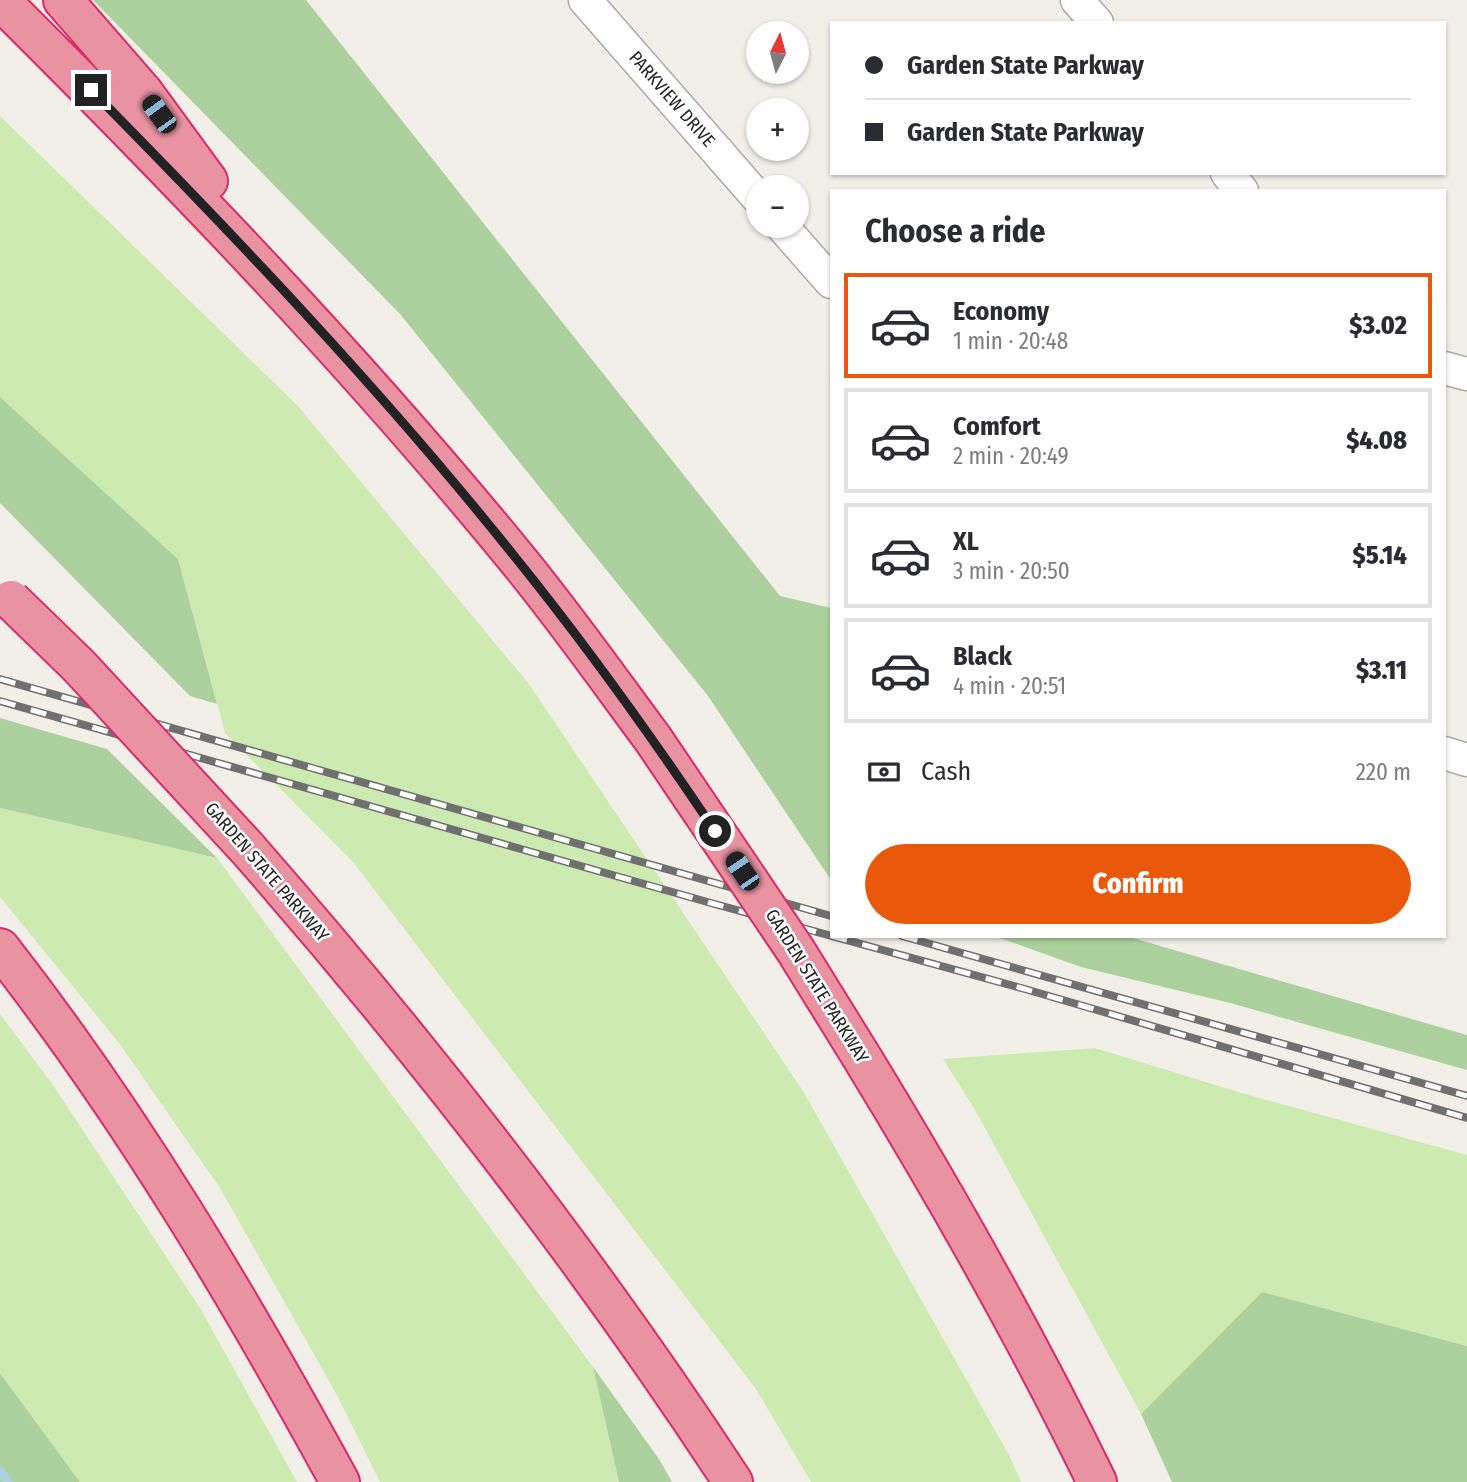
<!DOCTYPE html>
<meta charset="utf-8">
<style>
body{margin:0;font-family:"Fira Sans Condensed",sans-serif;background:#f7f7f7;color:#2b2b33;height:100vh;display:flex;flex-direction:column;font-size:26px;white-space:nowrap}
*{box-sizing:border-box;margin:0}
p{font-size:23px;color:#7c7c81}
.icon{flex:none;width:38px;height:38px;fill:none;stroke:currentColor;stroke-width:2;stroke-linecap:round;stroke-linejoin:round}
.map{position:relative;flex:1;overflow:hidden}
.drawer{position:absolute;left:830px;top:189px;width:616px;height:749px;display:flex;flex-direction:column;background:#fff;border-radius:0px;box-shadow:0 2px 5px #0004}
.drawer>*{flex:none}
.top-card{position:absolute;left:830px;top:21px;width:616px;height:154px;border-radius:0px;box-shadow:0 2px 5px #0004;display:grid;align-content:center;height:154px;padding:0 35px;background:#fff}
.needle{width:46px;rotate:6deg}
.buttons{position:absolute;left:746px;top:21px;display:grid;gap:14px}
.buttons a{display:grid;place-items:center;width:63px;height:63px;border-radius:50%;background:#fff;box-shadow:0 2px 5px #0004;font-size:35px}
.end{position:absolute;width:32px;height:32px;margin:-16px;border:9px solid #222;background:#fff;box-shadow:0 0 0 4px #fff}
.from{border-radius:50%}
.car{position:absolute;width:21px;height:42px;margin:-21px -10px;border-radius:9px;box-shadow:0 0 5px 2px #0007;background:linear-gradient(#222 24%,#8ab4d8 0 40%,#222 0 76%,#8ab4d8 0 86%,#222 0)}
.top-card b{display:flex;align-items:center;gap:24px;height:66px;font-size:26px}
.top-card b+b{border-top:2px solid #e1e1e2}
.top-card i{width:18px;height:18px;background:#2b2b33}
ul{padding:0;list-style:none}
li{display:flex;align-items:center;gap:21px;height:105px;margin:0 14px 10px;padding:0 21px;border:4px solid #e1e1e2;border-radius:0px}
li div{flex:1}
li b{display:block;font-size:26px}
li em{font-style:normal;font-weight:800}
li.selected{border-color:#ea580c}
li>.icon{width:63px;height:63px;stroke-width:1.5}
h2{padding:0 35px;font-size:32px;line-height:84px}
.pay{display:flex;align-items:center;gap:18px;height:77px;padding:0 35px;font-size:26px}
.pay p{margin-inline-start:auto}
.cta{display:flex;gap:14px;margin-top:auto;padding:14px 35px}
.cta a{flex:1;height:80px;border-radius:42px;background:#ea580c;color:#fff;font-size:28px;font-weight:800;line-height:80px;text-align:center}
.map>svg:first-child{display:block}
.grass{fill:#cdebb0}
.forest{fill:#add19e}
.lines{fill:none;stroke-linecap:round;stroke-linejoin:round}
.stream{stroke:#aad3df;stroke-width:9}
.minor-casing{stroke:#a9a9a9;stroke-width:35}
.highway-casing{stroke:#dc2a67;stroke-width:42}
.minor{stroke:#fff;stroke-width:32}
.highway{stroke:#e892a2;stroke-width:38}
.rail-casing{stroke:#707070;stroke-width:8}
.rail{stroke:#fff;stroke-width:5;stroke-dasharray:16;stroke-linecap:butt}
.highway-bridge-casing{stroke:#dc2a67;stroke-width:42;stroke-linecap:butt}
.highway-bridge{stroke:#e892a2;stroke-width:38}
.route{stroke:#222;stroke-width:9}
.labels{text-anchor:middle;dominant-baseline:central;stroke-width:5;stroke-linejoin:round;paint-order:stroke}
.street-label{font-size:18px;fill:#222;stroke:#fff}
</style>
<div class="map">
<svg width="1467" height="1482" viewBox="0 0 1467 1482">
<rect width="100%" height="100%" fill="#f2efe9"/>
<path class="grass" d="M0,116L298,406L529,684L803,1091L1009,1455L1021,1482H811L756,1389L353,862L225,733L178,559L0,397Z
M0,808L217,858L593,1367L619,1482H380L338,1397L220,1188L119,1043L0,897Z
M0,1014L53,1085L200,1308L297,1482H80L0,1373Z
M1095,1048L1245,1094L1467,1155V1346L1262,1292L1141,1414L975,1110L943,1059Z"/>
<path class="forest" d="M93,0H306L780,596L831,608V880L708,696L400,314Z
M0,397L178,559L217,704L190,696L0,503Z
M0,718L107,749L217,858L0,808Z
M994,936H1126L1467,1035V1070L1230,1003L1081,967Z
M1262,1292L1467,1346V1482H1172L1141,1414Z
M593,1367L659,1459L672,1482H619Z
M0,1373L80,1482H0Z"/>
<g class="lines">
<path class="stream" d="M0,1471L8,1482"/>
<defs>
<path id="minor" d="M585,0L758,198
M1077,0L1097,23
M1227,173L1242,191
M782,226L831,282
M1444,368L1467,374
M1444,753L1467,760"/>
<path id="highway" d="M0,0C179,178 353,359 513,554C562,613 607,677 653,739
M63,0L143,92L208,181
M247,848C423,1049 587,1259 733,1482
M0,948C130,1114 239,1297 340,1482
M861,1056C946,1195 1026,1336 1097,1482"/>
</defs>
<use href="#minor" class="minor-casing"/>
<use href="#highway" class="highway-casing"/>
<use href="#minor" class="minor"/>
<use href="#highway" class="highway"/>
<defs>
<path id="rail" d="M0,679L831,916
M0,701L711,903L1025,989L1467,1118
M902,936L1467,1096"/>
</defs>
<use href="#rail" class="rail-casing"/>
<use href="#rail" class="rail"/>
<defs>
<path id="highway-bridge" d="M11,600L79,666L247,848
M653,739L796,951L861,1056"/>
</defs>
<use href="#highway-bridge" class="highway-bridge-casing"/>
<use href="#highway-bridge" class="highway-bridge"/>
</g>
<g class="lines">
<path class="route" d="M91,90C239,240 384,393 515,557C586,645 652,737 715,831"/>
</g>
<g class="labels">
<g class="street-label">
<text transform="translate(672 99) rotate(49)">PARKVIEW DRIVE</text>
<text transform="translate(267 872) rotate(49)">GARDEN STATE PARKWAY</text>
<text transform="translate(817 986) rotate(58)">GARDEN STATE PARKWAY</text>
</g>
</g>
</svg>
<div class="buttons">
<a><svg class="needle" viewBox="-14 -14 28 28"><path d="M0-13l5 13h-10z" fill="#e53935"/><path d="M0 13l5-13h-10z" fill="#7c7c81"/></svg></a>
<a>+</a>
<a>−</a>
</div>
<i class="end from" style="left:715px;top:831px"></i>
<i class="end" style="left:91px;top:90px"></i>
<i class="car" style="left:159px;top:114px;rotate:324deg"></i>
<i class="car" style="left:742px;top:871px;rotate:326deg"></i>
<div class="top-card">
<b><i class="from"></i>Garden State Parkway</b>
<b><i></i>Garden State Parkway</b>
</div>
<section class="drawer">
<h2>Choose a ride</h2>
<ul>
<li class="selected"><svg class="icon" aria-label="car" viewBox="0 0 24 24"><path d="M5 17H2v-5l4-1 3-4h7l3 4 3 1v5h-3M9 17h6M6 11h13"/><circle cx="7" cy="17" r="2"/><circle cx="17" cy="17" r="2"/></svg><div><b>Economy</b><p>1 min · 20:48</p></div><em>$3.02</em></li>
<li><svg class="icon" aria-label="car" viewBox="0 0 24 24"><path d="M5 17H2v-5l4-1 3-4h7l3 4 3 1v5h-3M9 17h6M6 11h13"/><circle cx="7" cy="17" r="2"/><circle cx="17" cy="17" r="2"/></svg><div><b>Comfort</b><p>2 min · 20:49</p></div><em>$4.08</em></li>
<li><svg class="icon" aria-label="car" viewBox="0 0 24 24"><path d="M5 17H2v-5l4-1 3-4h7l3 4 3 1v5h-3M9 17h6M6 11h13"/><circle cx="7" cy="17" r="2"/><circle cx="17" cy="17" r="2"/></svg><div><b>XL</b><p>3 min · 20:50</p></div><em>$5.14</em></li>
<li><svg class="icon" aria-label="car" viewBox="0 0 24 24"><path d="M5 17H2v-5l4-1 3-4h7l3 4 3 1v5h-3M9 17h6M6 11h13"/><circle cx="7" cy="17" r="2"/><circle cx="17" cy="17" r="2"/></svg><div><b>Black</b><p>4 min · 20:51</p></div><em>$3.11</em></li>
</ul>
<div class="pay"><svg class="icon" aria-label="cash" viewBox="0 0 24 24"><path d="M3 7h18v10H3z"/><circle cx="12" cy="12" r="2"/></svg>Cash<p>220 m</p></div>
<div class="cta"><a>Confirm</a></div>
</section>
</div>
